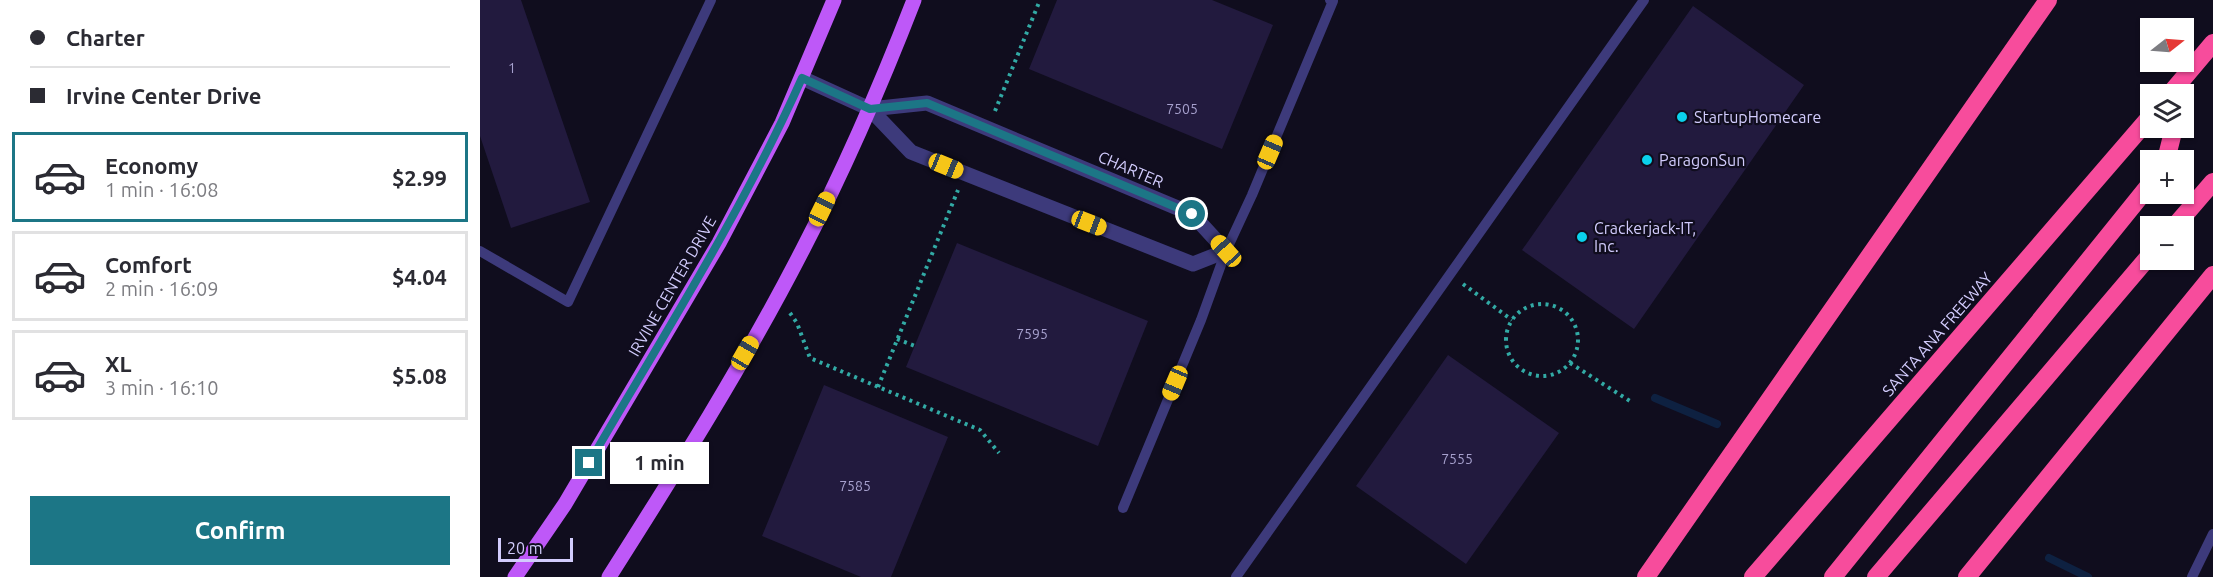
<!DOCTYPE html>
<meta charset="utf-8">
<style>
body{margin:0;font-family:Ubuntu,sans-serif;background:#f2f2f3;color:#2b2b33;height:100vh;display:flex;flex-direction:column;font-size:22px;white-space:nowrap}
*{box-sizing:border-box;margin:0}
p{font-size:20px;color:#7c7c81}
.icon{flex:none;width:33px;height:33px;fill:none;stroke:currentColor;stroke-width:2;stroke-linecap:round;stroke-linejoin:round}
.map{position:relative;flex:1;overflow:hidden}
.drawer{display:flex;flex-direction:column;background:#fff;width:480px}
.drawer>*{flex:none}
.banner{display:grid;align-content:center;height:132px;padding:0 30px;background:#fff}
.needle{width:39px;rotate:73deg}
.controls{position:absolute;left:1660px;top:18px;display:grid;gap:12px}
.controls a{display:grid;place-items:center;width:54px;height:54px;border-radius:0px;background:#fff;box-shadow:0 2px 4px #0004;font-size:30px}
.scale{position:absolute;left:18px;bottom:15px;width:75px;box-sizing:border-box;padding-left:6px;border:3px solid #d2ccfd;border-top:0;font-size:16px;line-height:21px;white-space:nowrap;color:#d2ccfd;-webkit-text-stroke:4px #100d1e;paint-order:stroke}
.end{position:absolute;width:27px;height:27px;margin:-14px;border:8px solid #1c7686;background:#fff;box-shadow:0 0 0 3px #fff}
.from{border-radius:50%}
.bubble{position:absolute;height:42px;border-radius:0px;background:#fff;box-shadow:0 2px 4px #0004;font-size:20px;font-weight:600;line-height:42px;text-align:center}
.car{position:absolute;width:18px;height:36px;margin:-18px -9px;border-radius:8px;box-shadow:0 0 4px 2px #0007;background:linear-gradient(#f5c518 24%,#345 0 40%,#f5c518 0 76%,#345 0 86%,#f5c518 0)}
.banner b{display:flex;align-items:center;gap:21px;height:57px;font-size:22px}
.banner b+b{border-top:2px solid #e1e1e2}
.banner i{width:15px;height:15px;background:#2b2b33}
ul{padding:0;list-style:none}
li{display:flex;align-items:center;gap:18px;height:90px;margin:0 12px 9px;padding:0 18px;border:3px solid #e1e1e2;border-radius:0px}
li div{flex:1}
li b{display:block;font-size:22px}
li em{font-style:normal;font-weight:600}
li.on{border-color:#1c7686}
li>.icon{width:54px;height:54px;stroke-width:1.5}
.button{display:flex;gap:12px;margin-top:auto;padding:12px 30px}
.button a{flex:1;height:69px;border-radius:0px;background:#1c7686;color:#fff;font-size:24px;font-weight:600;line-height:69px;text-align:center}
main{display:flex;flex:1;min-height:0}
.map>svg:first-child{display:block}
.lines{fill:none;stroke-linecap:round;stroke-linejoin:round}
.stream{stroke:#0e2141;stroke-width:8}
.building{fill:#221a3e}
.path{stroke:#32aaa5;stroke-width:4;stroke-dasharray:3 4.5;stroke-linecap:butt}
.lane{stroke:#3d3a7b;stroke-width:10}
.street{stroke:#3d3a7b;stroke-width:15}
.primary{stroke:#be58f8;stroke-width:15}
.highway{stroke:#f74c9c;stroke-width:18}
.route{stroke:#1c7686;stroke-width:8}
.poi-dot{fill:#0ad1eb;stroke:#100d1e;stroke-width:2}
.labels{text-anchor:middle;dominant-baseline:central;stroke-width:4.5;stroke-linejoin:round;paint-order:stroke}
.number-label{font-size:14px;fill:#a6a0cd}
.poi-label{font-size:16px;fill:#d2ccfd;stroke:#100d1e;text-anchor:start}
.street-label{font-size:16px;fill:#d2ccfd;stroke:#100d1e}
</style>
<main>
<section class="drawer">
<div class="banner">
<b><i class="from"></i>Charter</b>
<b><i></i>Irvine Center Drive</b>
</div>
<ul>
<li class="on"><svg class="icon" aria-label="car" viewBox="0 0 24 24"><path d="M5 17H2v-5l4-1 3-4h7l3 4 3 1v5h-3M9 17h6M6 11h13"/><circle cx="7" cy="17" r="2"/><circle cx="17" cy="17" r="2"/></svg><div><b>Economy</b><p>1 min · 16:08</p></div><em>$2.99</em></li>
<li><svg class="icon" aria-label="car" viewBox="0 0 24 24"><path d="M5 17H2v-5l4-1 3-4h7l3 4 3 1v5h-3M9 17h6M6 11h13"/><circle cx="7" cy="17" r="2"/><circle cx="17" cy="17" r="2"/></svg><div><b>Comfort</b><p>2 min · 16:09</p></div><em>$4.04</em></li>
<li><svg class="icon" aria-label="car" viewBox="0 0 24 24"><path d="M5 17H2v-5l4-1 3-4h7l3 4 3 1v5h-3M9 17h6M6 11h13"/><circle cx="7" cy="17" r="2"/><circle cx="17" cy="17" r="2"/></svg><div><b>XL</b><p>3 min · 16:10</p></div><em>$5.08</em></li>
</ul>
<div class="button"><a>Confirm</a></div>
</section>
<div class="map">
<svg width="1733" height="577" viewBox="0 0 1733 577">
<rect width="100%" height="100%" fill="#100d1e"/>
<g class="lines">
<path class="stream" d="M1175,398L1237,424
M1569,558L1608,577"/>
</g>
<path class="building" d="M0,0H41L110,202L31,228L0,136Z
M577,0H732L793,25L742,149L549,69Z
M1213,6L1324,85L1154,329L1042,250Z
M477,243L668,321L618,446L426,367Z
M968,355L1079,433L986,564L876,486Z
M344,385L468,437L411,577H381L282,536Z"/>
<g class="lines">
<path class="path" d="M515,111L560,0
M983,284L1032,320
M1026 340a36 36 0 1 1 72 0a36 36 0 1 1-72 0Z
M310,313L317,323L330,358L500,430L519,453
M417,339L435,346
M1090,363L1153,403
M398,387L478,190"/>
<path class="lane" d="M0,251L88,302L231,0
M643,508L721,320L746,251L772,195L853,1L850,0
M756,577L1164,0
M1712,577L1733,534"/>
<path class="street" d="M322,78L390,109L431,152L713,264L746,251L712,214L447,103L390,109"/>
<path class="primary" d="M35,577L85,504L239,243L302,123L354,0
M129,577C197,470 265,362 323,249C365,168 401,85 434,0"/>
<path class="highway" d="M1690,94L1733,43
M1686,160L1694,128
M1695,226L1733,182
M1166,577L1568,0
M1273,577L1671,116
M1353,577L1671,183
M1396,577L1671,254
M1487,577L1733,275"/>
</g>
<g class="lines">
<path class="route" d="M109,463C183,336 262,212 322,78L390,109L447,103L712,214"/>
</g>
<g class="poi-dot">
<circle cx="1202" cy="117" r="6"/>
<circle cx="1167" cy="160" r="6"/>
<circle cx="1102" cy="237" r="6"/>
</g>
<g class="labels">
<g class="number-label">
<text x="32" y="68">1</text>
<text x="702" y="109">7505</text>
<text x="552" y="334">7595</text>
<text x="977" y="459">7555</text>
<text x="375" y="486">7585</text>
</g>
<g class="poi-label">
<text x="1214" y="117">StartupHomecare</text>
<text x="1179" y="160">ParagonSun</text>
<text x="1114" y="228">Crackerjack-IT,<tspan x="1114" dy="18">Inc.</tspan></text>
</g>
<g class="street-label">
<text transform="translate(651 169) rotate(23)">CHARTER</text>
<text transform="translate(192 286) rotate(-60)">IRVINE CENTER DRIVE</text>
<text transform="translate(1457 334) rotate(-49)">SANTA ANA FREEWAY</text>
</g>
</g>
</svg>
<div class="controls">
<a><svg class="needle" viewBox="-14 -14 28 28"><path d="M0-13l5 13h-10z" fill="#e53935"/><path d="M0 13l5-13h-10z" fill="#7c7c81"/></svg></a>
<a><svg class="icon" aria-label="layers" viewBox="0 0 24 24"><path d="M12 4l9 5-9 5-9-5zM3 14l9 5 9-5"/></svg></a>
<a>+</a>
<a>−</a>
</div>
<div class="scale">20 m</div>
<i class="end from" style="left:712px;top:214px"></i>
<i class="end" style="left:109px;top:463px"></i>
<div class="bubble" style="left:130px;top:442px;width:99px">1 min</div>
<i class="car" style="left:790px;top:152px;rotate:23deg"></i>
<i class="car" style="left:466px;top:166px;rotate:112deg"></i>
<i class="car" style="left:342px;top:209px;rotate:26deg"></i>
<i class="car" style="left:609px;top:223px;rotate:111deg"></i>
<i class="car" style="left:746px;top:251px;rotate:318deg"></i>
<i class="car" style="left:265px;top:353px;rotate:30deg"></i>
<i class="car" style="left:695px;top:383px;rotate:203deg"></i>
</div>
</main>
